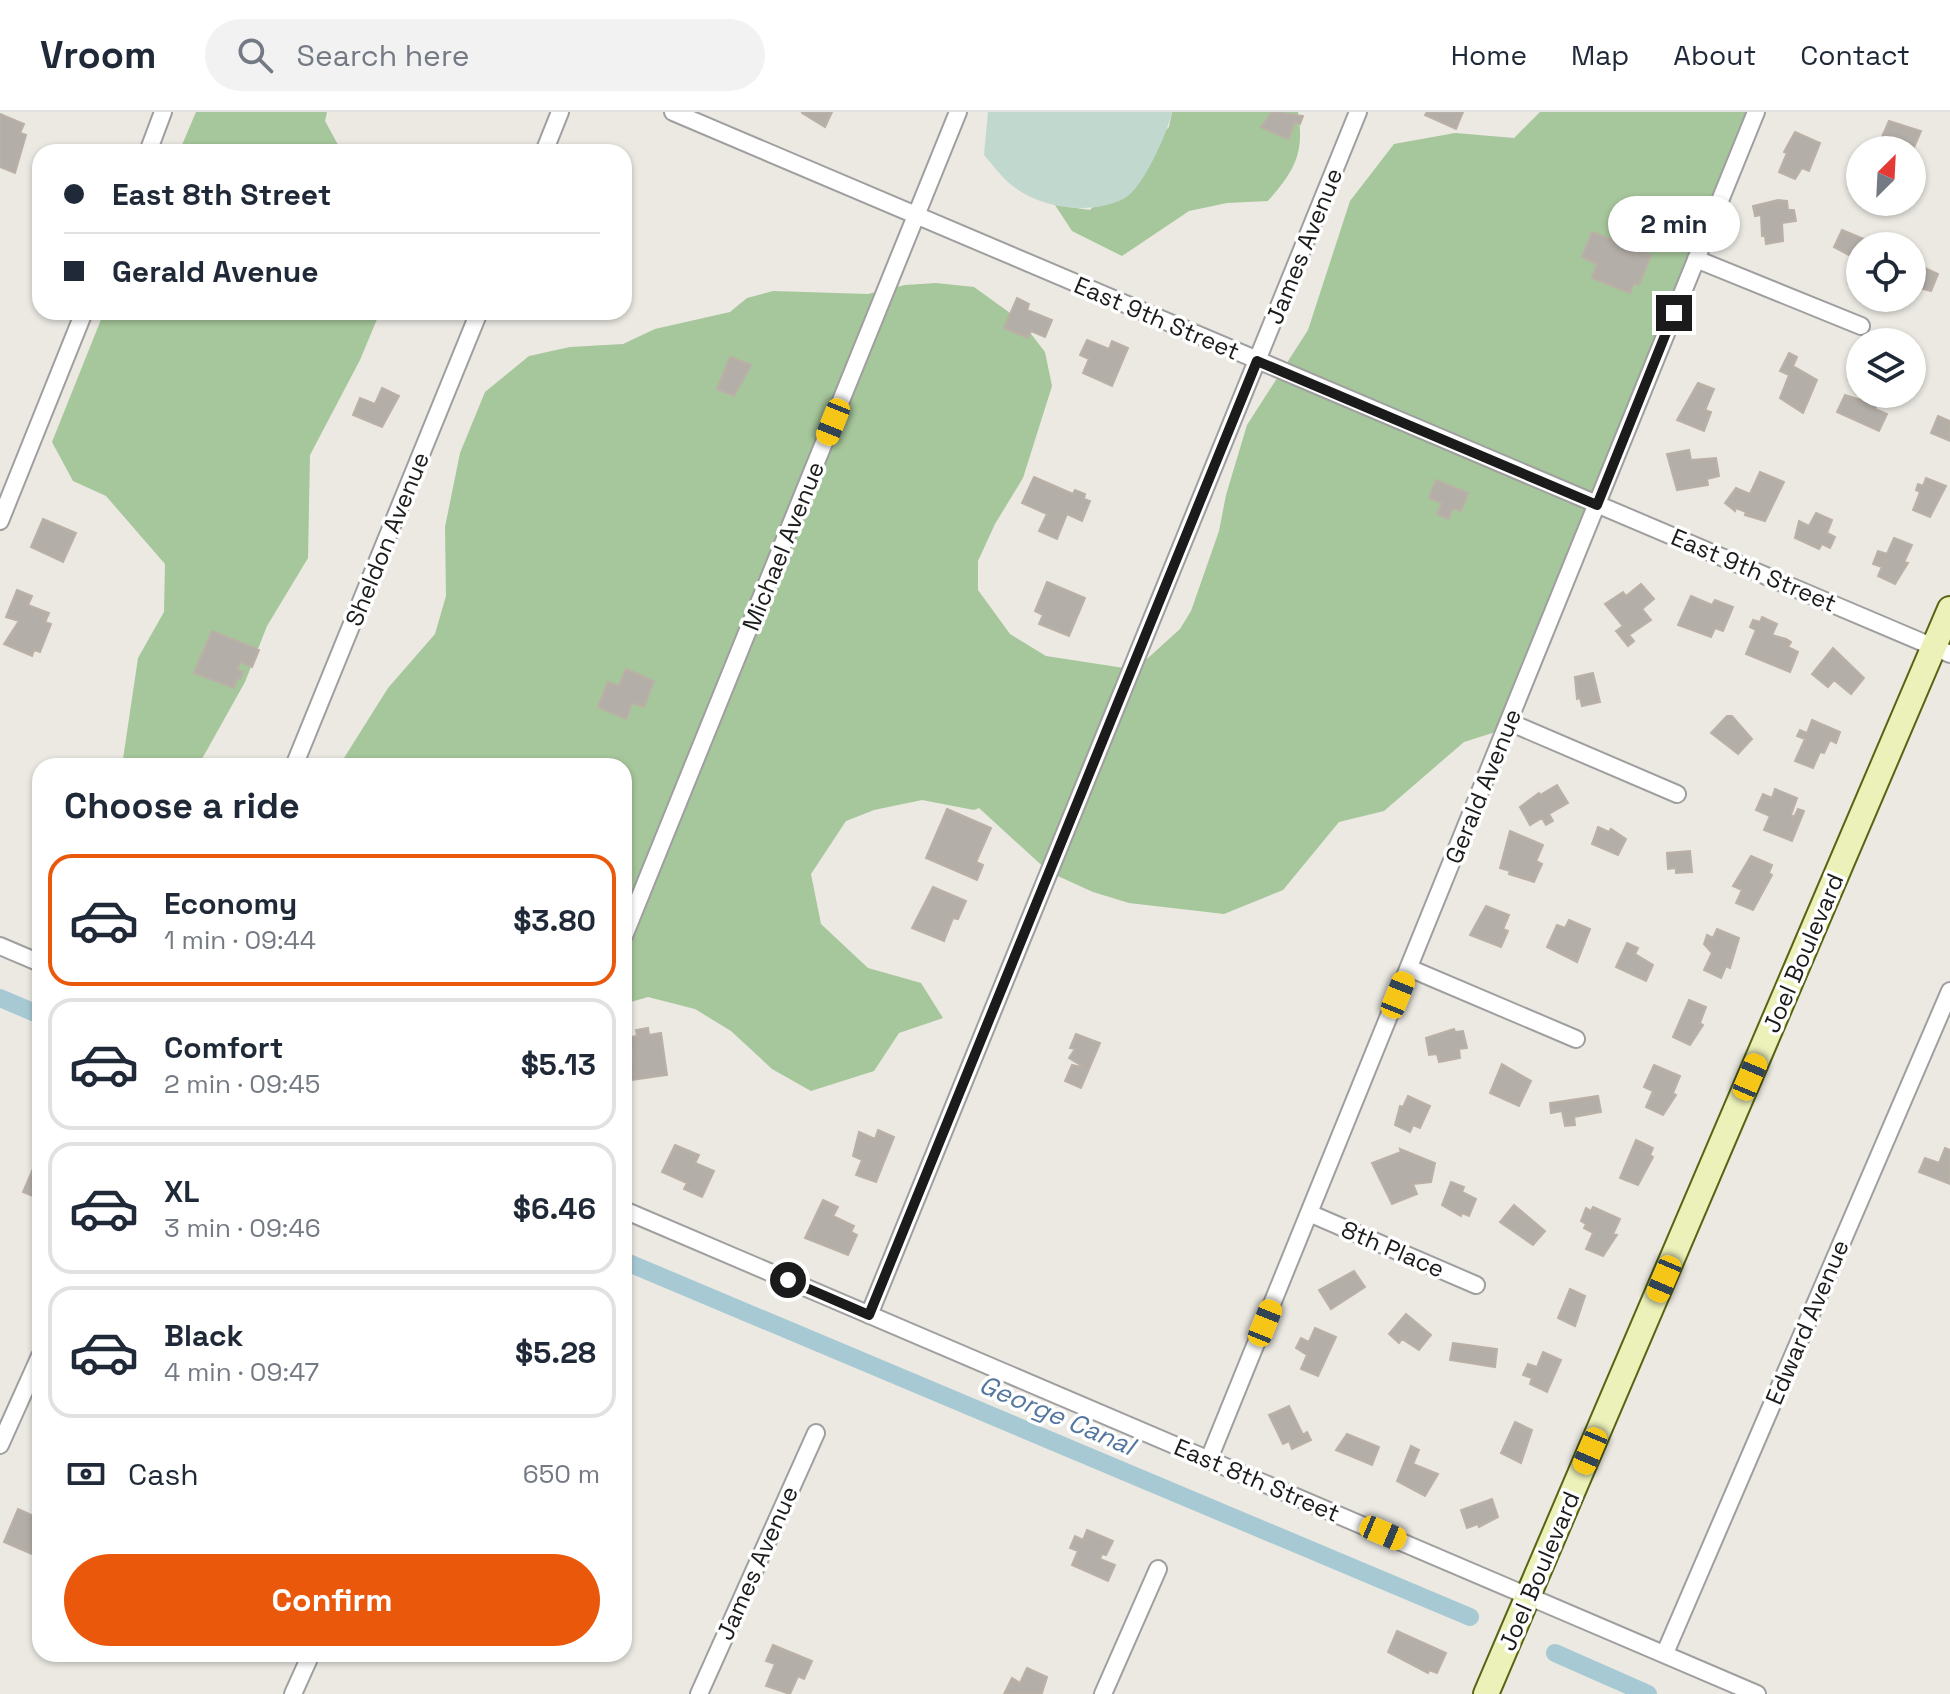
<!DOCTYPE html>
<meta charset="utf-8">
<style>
body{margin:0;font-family:"Space Grotesk",sans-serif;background:#f2f2f3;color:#1f2937;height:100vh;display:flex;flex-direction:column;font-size:30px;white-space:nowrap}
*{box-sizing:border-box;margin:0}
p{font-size:26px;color:#747a83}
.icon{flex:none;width:44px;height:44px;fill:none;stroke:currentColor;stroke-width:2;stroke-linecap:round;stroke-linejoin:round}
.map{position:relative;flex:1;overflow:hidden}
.drawer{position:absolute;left:32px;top:646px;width:600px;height:904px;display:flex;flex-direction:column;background:#fff;border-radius:24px;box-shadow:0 2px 6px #0004}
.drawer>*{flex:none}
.hud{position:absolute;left:32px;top:32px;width:600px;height:176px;border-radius:24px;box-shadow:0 2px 6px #0004;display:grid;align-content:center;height:176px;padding:0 32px;background:#fff}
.needle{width:52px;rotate:24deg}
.buttons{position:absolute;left:1846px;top:24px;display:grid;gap:16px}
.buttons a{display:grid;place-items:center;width:80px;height:80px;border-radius:50%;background:#fff;box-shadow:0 2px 6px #0004;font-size:40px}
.end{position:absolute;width:36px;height:36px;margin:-18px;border:10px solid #1b1b1b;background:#fff;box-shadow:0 0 0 4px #fff}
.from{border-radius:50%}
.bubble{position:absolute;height:56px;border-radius:28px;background:#fff;box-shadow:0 2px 6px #0004;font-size:26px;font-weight:700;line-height:56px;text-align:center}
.car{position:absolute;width:24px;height:48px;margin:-24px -12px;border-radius:10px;box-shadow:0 0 6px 2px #0007;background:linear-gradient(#f5c518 24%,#345 0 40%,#f5c518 0 76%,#345 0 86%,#f5c518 0)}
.hud b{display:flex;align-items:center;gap:28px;height:76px;font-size:30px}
.hud b+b{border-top:2px solid #e0e1e3}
.hud i{width:20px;height:20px;background:#1f2937}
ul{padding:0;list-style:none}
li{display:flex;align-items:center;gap:24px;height:132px;margin:0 16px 12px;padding:0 16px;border:4px solid #e0e1e3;border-radius:24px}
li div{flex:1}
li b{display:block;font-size:30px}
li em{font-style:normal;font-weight:700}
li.selected{border-color:#ea580c}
li>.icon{width:72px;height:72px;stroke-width:1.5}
h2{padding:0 32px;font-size:36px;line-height:96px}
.pay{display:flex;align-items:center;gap:20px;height:88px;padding:0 32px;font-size:30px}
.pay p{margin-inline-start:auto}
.button{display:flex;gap:16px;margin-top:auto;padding:16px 32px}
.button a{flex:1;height:92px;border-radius:48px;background:#ea580c;color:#fff;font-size:32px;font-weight:700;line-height:92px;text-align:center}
header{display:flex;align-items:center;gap:48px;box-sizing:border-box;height:112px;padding:0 40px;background:#fff;border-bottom:2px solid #e0e1e3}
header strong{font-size:38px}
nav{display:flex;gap:44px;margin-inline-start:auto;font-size:28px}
.search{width:560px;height:72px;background:#f2f2f3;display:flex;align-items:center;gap:20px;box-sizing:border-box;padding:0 28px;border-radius:44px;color:#747a83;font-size:30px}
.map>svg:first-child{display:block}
.forest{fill:#a6c69b}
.wetland{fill:#c1d8ce}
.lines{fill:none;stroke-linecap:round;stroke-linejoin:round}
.canal{stroke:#a7c9d4;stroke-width:18}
.building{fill:#b4aea8;stroke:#bbb0a6;stroke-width:2}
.minor-casing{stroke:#9f9f9f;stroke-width:20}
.secondary-casing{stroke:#586411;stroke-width:28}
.minor{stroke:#fff;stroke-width:16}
.secondary{stroke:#ecf1ba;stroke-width:24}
.route{stroke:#1b1b1b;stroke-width:10}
.labels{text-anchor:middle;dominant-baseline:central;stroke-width:7;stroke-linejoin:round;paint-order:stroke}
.street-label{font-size:24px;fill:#1b1b1b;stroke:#fff}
.water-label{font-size:26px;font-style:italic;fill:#54779f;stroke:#fff}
</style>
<header>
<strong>Vroom</strong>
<div class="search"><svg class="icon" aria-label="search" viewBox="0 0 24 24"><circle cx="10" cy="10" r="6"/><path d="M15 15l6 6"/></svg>Search here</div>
<nav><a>Home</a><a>Map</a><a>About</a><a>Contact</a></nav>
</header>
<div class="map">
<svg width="1950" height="1582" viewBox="0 0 1950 1582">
<rect width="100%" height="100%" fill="#ebe9e2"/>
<path class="forest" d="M196,0H327L325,9L342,40H179Z
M1172,0H1298C1305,42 1294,59 1268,89L1227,91L1189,99L1122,144L1072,119L1055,93L1090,98L1169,15Z
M1540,0H1758L1508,616L1464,630L1384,699L1339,710L1283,778L1224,802L1129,791L1093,780L1049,760L979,696L974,698L922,688L874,698L846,709L811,762L821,812L868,856L921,871L943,906L899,921L874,959L811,979L772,957L731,919L695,897L648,885L624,892V654H339L388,576L435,522L446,484L445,415L460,341L485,280L529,244L570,235L623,232L655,217L730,200L747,186L773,179L868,182L905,173L936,171L974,175L1021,209L1045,240L1052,274L1023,366L995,412L978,449V478L1010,522L1046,544L1124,556L1148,546L1180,517L1191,499L1219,419L1226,383L1247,313L1308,218L1350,89L1394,32L1455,21L1514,26Z
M104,200H380L360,248L310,343L308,446L267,514L245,570L198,654H122L138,546L164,500L165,452L106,384L73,369L52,330Z"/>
<path class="wetland" d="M988,0H1172C1168,20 1143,76 1125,86C1091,104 1039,97 1009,71C1000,63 992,52 984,43Z"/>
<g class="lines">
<path class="canal" d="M0,886L40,903
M624,1149L1470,1505
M1555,1541L1648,1582"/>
</g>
<path class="building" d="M832,0L825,15L802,1V0Z
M1272,0L1303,4L1300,12L1295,10L1288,27L1261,15Z
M1427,0H1463L1456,17L1425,3Z
M0,2L24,12L20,21L26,23L15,61L0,55Z
M1889,9L1921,19L1912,40L1881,27Z
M1795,20L1820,31L1809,59L1802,56L1795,67L1779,60L1787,41L1784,40Z
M1778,88L1787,89L1788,98H1794L1796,109L1782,111L1783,129L1766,132L1765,124H1762L1761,103L1755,104L1753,94Z
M1842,118L1871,130L1873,125L1880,128L1878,134H1860V149L1834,135Z
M1592,120L1651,143L1639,173L1634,171L1630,181L1592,166L1597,152L1582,145Z
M1912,150L1938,162L1931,179L1912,174Z
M1017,186L1029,192L1027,198L1052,208L1045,225L1031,219L1028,226L1004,216Z
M1087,228L1109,237L1112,229L1128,236L1112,274L1083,261L1089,247L1080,243Z
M1789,241L1797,245L1793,254L1817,268L1803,301L1780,286L1789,263L1780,259Z
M730,245L751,253L734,284L717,277Z
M1698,271L1714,277L1705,298L1711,300L1704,319L1677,308Z
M382,276L399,284L382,315L353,303L360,286L375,292Z
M1845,283L1877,293L1875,297L1887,302L1879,319L1837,300Z
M1938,304L1950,309V329L1931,321Z
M1689,338L1691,348L1716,346L1719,364L1707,367L1708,373L1677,378L1667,342Z
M1760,360L1784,370L1765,409L1745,403L1746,400L1736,396L1735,399L1725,391L1736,376L1750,382Z
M1034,365L1073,382L1075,378L1085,382L1084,387L1090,389L1082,409L1067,402L1057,427L1039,419L1047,402L1022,391Z
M1926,366L1946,374L1930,405L1913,398L1920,380L1916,378L1918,372L1923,374Z
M1436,368L1468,381L1461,399L1453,396L1448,407L1437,402L1442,391L1429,386Z
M1816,401L1832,408L1827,421L1835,425L1830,436L1822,432L1819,437L1795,426L1799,409L1809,414Z
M43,407L76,421L63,450L31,435Z
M1894,426L1912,433L1904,450L1908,451L1895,472L1878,464L1882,455L1873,452L1878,439L1887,442Z
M1047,470L1085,486L1069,524L1039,512L1043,503L1035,499Z
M1641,472L1654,487L1642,497L1651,508L1629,523L1634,529L1628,534L1616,519L1623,514L1605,492L1623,480L1626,484Z
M17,478L32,484L28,493L49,501L45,510L51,512L40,540L34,538L32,544L4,532L19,509L6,505Z
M1691,484L1712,493L1715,488L1733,495L1723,519L1715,516L1711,525L1678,513Z
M1762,505L1777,512L1772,523L1786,527L1791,530L1788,535L1798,540L1790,560L1746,542L1756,518L1750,515L1753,508L1760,510Z
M212,519L259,538L252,555L240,550L237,558L243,560L240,567L234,565L237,567L234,576L194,561Z
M1833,536L1864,566L1851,582L1834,568L1828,575L1812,562Z
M626,557L654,569L644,595L632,591L626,607L598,595L608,570L619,574Z
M1593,561L1600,590L1582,594L1580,586L1577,587L1575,565Z
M1727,604H1732L1752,627L1738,642L1711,621Z
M1812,608L1840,620L1836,631L1830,628L1824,641L1820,640L1813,656L1795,649L1805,627L1797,624L1800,618L1807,621Z
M1557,673L1568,691L1549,702L1553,709L1546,713L1542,706L1530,713L1520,695L1539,681L1540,683Z
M1775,677L1797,686L1791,703L1794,705L1798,697L1804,699L1792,729L1764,718L1770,704L1756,698L1763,682L1772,686Z
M947,697L991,716L976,750L983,753L977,768L926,746Z
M1598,715L1609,720L1611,717L1626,727L1618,743L1592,732Z
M1510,719L1543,733L1536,749L1542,752L1534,770L1509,762L1510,759L1500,756Z
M1690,739L1692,760L1676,761V756L1668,757L1667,741Z
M1751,744L1772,753L1769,761L1772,763L1753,798L1736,791L1742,778L1733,774Z
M933,775L966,789L958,807L953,806L944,829L912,816Z
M1486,794L1509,803L1503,817L1508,819L1501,835L1470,823Z
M1569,808L1590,817L1577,850L1547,835L1557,813L1565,816Z
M1717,817L1739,826L1730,856L1726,854L1721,866L1704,858L1712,841L1704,832L1707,823L1713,826Z
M1627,831L1638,836L1635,842L1653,853L1646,869L1616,855Z
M1689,888L1706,895L1700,911L1703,913L1690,933L1673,925Z
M648,916L649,923L661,921L667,963L624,969V949L633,947L630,925L637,924L636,918Z
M1454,917L1455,920L1463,919L1467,936L1459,937L1460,946L1439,950L1437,942L1429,943L1426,926Z
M1076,922L1100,931L1081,976L1065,969L1072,953L1085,956L1069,946L1075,937L1070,936Z
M1502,952L1531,969L1519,994L1490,981Z
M1654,953L1680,964L1673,981L1676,983L1663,1003L1646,995L1653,979L1644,975Z
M1408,984L1430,994L1420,1016L1413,1013L1410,1020L1395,1013L1400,994L1403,995Z
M1598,984L1601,1000L1574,1005L1575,1013L1565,1014L1562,999L1551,1001L1550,991Z
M878,1018L894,1025L876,1070L856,1063L862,1048L853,1044L859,1020L875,1027Z
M1636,1028L1653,1036L1650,1043L1653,1045L1638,1073L1620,1066Z
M675,1033L699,1043L695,1051L714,1059L702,1085L684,1077L687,1071L662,1060Z
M1945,1036L1950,1038V1072L1919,1060L1925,1046L1939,1051Z
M1400,1037L1435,1051L1431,1070L1413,1072L1417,1082L1392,1092L1372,1051L1401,1040Z
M36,1050L40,1051V1087L23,1080Z
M1451,1070L1464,1075L1462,1080L1476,1087L1469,1104L1462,1101L1461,1104L1442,1093Z
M823,1088L838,1095L833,1104L854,1114L851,1120L857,1123L848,1143L805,1126Z
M1514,1093L1545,1119L1533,1133L1500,1110Z
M1593,1095L1620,1107L1613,1122L1617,1123L1603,1144L1586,1137L1593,1121L1584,1116L1586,1112L1581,1109L1586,1096L1591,1099Z
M1354,1159L1365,1175L1331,1197L1319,1178Z
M1570,1177L1585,1184L1575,1214L1558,1206Z
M1406,1202L1431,1223L1419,1238L1402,1227L1399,1231L1389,1222Z
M1315,1216L1336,1225L1318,1264L1301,1257L1307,1243L1296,1236L1301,1226L1309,1230Z
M1453,1231L1497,1237L1495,1255L1450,1248Z
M1543,1240L1561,1248L1547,1280L1530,1272L1532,1266L1523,1263L1528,1252L1537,1255Z
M1289,1294L1303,1323L1307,1320L1311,1328L1292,1337L1289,1329L1283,1332L1269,1303Z
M1515,1310L1532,1318L1521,1351L1501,1341Z
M1347,1322L1379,1335L1372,1353L1336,1338Z
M1411,1334L1419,1338L1413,1352L1438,1362L1425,1384L1397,1369Z
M1492,1387L1498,1405L1479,1415L1478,1412L1467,1416L1461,1398Z
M18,1397L40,1407V1429L34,1443L4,1430Z
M1087,1418L1113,1429L1106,1443L1102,1442L1100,1447L1115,1453L1108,1469L1072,1453L1078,1439L1070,1436L1075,1424L1083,1428Z
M1397,1519L1446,1541L1437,1561L1429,1558L1428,1561L1388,1540Z
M773,1533L812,1549L804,1567L798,1564L790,1582L766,1574L775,1552L766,1549Z
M1027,1556L1047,1565L1042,1581L1004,1582L1012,1566L1020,1571Z"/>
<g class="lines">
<defs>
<path id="minor" d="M673,0L1950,542
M148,40L163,0
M544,40L560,0
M1696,147L1861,214
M0,409L84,200
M1509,610L1677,682
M294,654L479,200
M624,824L958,0
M0,834L40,851
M1409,856L1576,927
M624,1098L1757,1582
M1309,1101L1476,1173
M869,1203L1358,0
M0,1333L40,1244
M1209,1347L1756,0
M1665,1541L1950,879
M293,1582L311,1542
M699,1582L816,1321
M1103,1582L1158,1457"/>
<path id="secondary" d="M1486,1582L1950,497"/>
</defs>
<use href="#minor" class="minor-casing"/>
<use href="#secondary" class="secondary-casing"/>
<use href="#minor" class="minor"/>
<use href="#secondary" class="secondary"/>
</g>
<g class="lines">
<path class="route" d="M788,1168L869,1203L1257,249L1597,393L1674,201"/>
</g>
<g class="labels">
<g class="street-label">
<text transform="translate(1304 134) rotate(-68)">James Avenue</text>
<text transform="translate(1157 206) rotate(23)">East 9th Street</text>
<text transform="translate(387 427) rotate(-68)">Sheldon Avenue</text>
<text transform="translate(783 434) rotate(-68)">Michael Avenue</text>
<text transform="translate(1754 458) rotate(23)">East 9th Street</text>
<text transform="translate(1483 674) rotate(-68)">Gerald Avenue</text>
<text transform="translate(1803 841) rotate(-67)">Joel Boulevard</text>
<text transform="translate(1393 1137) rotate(23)">8th Place</text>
<text transform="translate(1807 1210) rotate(-67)">Edward Avenue</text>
<text transform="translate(1257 1368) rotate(23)">East 8th Street</text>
<text transform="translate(757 1451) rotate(-66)">James Avenue</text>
<text transform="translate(1539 1459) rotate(-67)">Joel Boulevard</text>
</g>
<g class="water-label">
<text transform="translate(1057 1303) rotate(23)">George Canal</text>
</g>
</g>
</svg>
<div class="buttons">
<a><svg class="needle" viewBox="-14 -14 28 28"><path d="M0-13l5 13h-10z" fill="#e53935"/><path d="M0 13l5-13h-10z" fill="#747a83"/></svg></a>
<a><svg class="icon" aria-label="locate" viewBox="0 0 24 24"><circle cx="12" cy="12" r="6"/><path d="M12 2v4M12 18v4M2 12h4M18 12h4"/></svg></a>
<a><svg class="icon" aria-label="layers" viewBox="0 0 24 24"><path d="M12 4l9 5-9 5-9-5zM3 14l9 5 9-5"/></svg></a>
</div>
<i class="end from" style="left:788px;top:1168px"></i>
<i class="end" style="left:1674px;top:201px"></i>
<div class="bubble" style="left:1608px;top:84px;width:132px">2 min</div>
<i class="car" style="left:833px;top:310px;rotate:202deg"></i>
<i class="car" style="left:1398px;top:883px;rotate:22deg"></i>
<i class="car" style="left:1750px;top:965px;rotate:23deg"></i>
<i class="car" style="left:1664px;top:1167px;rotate:203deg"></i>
<i class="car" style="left:1265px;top:1211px;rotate:22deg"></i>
<i class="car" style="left:1590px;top:1339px;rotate:203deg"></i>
<i class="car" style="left:1383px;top:1421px;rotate:113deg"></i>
<div class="hud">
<b><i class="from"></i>East 8th Street</b>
<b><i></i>Gerald Avenue</b>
</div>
<section class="drawer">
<h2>Choose a ride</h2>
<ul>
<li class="selected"><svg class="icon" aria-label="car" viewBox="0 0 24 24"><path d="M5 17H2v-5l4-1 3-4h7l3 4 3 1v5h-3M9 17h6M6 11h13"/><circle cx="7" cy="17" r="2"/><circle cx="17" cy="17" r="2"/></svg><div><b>Economy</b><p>1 min · 09:44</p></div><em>$3.80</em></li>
<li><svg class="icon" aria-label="car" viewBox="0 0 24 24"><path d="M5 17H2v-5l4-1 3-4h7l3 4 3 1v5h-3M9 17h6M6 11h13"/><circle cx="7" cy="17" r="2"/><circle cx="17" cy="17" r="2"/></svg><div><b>Comfort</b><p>2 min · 09:45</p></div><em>$5.13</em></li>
<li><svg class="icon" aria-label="car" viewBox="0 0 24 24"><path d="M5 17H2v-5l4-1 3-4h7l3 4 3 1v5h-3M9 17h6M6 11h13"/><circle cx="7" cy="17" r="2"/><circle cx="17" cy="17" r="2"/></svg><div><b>XL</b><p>3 min · 09:46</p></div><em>$6.46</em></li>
<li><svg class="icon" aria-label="car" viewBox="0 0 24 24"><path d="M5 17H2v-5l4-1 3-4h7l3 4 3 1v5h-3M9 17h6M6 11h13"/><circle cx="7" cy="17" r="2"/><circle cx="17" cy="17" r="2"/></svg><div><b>Black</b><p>4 min · 09:47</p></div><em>$5.28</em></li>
</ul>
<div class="pay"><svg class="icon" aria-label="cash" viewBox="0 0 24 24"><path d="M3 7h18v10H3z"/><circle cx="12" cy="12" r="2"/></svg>Cash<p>650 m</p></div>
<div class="button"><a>Confirm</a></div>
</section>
</div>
